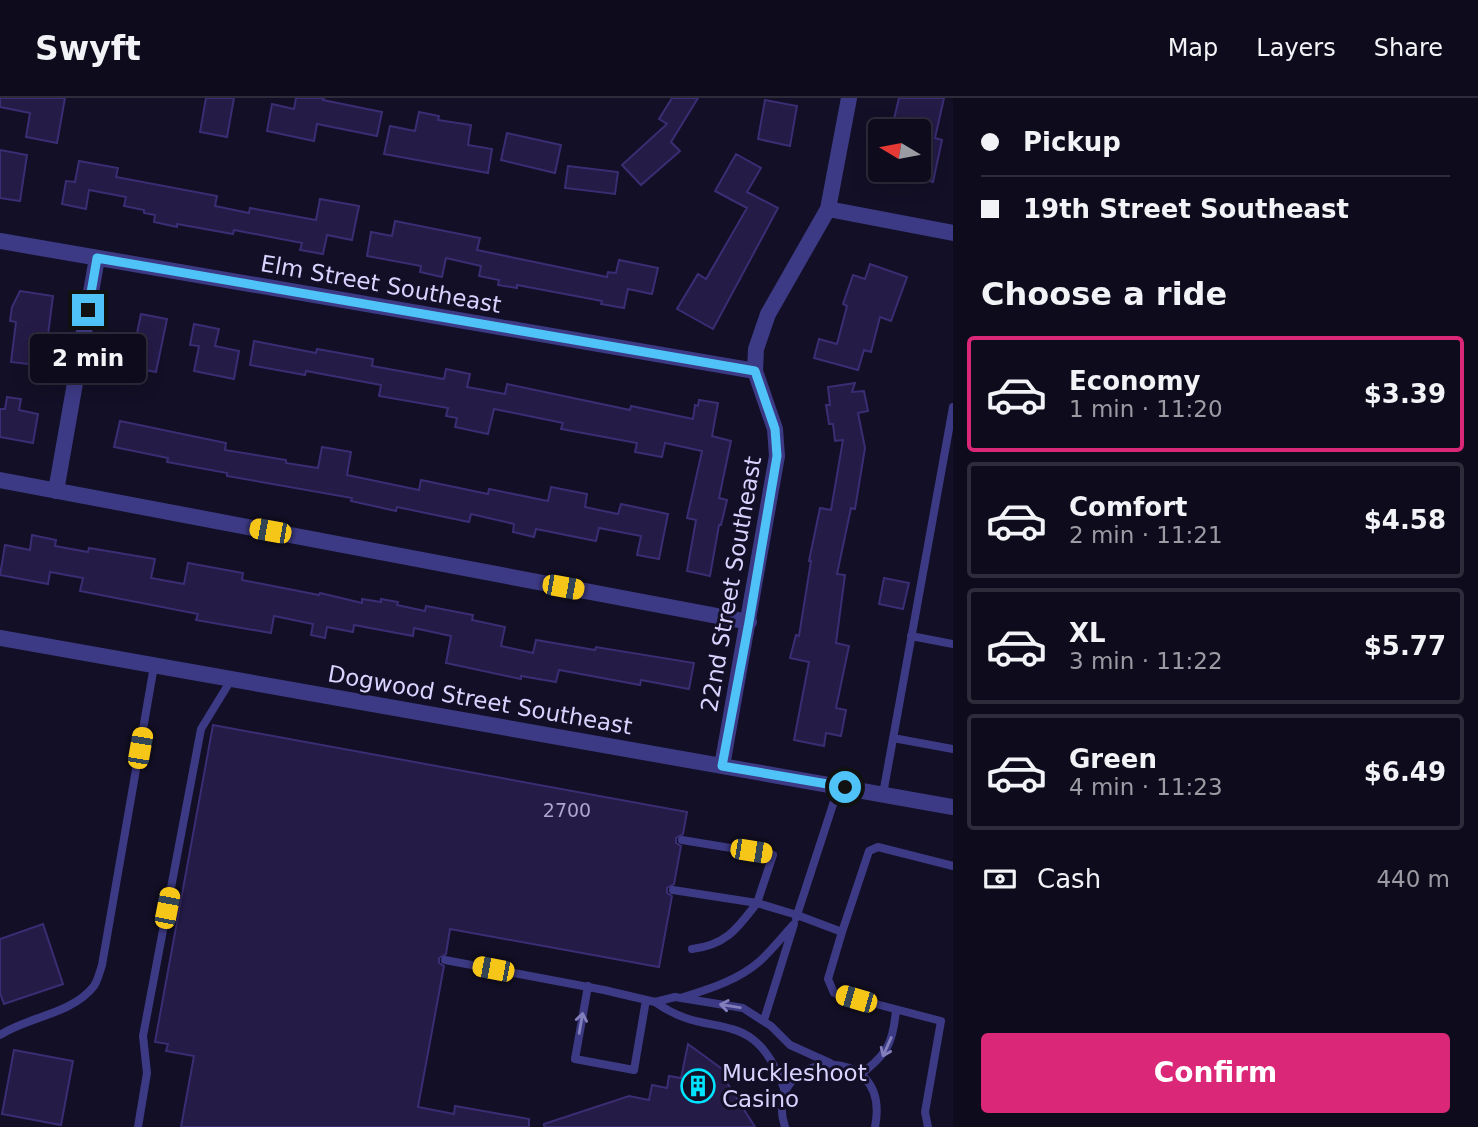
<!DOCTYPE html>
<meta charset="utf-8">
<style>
body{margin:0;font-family:"DejaVu Sans",sans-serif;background:#171425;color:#f1f3f6;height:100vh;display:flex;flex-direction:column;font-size:26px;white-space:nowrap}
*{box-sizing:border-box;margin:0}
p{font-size:23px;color:#9b9ba3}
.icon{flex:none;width:38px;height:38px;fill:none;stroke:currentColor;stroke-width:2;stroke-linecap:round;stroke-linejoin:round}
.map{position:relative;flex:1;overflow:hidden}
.side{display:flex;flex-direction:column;background:#0e0b1c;width:525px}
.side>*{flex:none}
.banner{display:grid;align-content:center;height:154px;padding:0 28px;background:#0e0b1c}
.needle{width:46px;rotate:280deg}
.tools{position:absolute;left:868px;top:21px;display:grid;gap:14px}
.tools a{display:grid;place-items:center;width:63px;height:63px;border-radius:7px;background:#0e0b1c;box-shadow:0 4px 18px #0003,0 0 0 2px #2e2b3b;font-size:35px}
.end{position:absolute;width:32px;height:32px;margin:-16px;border:9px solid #4fc3f7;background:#111;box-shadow:0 0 0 4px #111}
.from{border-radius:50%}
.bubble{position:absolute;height:49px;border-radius:7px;background:#0e0b1c;box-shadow:0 4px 18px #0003,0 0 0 2px #2e2b3b;font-size:23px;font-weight:700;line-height:49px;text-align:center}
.car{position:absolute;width:21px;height:42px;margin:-21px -10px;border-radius:9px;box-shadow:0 0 5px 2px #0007;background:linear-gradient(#f5c518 24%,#345 0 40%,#f5c518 0 76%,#345 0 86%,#f5c518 0)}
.banner b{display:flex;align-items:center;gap:24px;height:66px;font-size:26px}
.banner b+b{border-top:2px solid #2e2b3b}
.banner i{width:18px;height:18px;background:#f1f3f6}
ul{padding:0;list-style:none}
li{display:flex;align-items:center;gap:21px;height:116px;margin:0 14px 10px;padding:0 14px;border:4px solid #2e2b3b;border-radius:7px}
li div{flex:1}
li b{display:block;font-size:26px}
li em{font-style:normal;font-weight:700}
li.selected{border-color:#db2777}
li>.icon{width:63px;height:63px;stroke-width:1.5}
h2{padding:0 28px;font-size:32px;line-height:84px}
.pay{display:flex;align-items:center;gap:18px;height:77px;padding:0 28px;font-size:26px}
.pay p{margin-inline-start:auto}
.primary-button{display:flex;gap:14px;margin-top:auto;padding:14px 28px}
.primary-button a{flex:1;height:80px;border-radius:7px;background:#db2777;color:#fff;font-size:28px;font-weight:700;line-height:80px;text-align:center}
header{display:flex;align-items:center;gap:42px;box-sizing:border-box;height:98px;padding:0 35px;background:#0e0b1c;border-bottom:2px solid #2e2b3b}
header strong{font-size:33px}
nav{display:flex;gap:38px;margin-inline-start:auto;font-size:24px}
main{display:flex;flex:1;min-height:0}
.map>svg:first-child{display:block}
.building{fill:#241b47;stroke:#3b2d73;stroke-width:2}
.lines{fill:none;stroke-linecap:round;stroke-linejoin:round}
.service{stroke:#3d3a85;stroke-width:8}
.minor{stroke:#3d3a85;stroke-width:16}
.oneway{stroke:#837fbc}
.route{stroke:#4fc3f7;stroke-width:9}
.labels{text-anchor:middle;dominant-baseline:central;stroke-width:6;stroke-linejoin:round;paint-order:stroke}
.number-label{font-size:19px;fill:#aca6d1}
.street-label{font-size:23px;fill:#d9d4ff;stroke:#130f26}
.poi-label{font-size:23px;fill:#d9d4ff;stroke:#130f26;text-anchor:start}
</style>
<header>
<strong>Swyft</strong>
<nav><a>Map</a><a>Layers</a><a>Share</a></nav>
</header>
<main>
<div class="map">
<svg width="953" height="1029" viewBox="0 0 953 1029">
<rect width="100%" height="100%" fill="#130f26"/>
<path class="building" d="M0,0H65L57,45L26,39L30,15L0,9Z
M206,0H234L227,39L200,34Z
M296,0H324L323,2L382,14L377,38L317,26L314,43L267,33L272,6L294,11Z
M672,0H698L671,44L680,53L641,87L622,67L667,26L659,21Z
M899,0H944L935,40L942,42L933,84L919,80V33H895L898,22L894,21Z
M765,2L797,8L790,48L758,41Z
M419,14L439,18L438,22L471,27L468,47L492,51L488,75L384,56L390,28L415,33Z
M507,35L561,47L555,75L501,62Z
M0,52L27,57L20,103L0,100Z
M736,56L761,70L747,94L778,110L713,231L677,211L698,176L706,181L747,110L715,93Z
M79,63L118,70L116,79L217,98L215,108L249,115L250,110L316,122L320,101L359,108L352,142L327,137L323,156L300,152L302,145L234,132L233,136L177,126V129L154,124L155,117L144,115V112L124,108L126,99L89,92L86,111L62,106L66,83L75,84Z
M568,68L618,74L615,96L565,90Z
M395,123L480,140L477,152L607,179L608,174L616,175L619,162L658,170L652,196L628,191L624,210L601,206L602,203L517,187V190L498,187L499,182L479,178L481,168L446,160L442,179L420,174L421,168L367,158L371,134L392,138Z
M870,166L907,179L891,223L880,219L871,254L864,252L858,272L814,260L819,241L837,246L847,208L843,206L853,177L865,181Z
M20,193L53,198L44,268L11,264L16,224L10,223L12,209Z
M141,216L167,221L156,274L130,269Z
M194,226L219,231L215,248L239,253L234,281L194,273L199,248L190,247Z
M254,243L316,255L317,251L373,261L372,268L444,281L446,271L470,276L467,289L505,296L507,286L630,312L631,308L693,321L695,307L698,308L699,302L718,305L712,338L731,343L719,400L727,402L721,427H719L710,478L687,473L696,422L687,420L702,353L665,345L662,359L635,354L637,345L561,331L563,325L494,311L488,336L455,329L457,320L446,318L448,310L379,298L381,287L306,273L305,277L250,267Z
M855,285L852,294L864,293L868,313L858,315L865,350L855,411L851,410L837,476L845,477L836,545L849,548L836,610L846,612L841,638L826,635L824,648L794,642L809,564L790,560L796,537L799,538L811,463H809L820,410L831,412L843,342L835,343L833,326H829L826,307H830L828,289Z
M7,299L21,301L19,312L38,316L33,345L0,339V311H5Z
M120,323L226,345L225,352L286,362V365L318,370L322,349L351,354L347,377L419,392L421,382L488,396L489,391L548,403L551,389L587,396L585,409L618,416L621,406L668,416L659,461L637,457L641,438L599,430L596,443L536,431L534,439L513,434L514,426L471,416L469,424L397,409L396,413L351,403L352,400L227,378V375L167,364L168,360L114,349Z
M32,437L56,442L55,448L88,454L89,450L155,461L151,480L184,486L188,465L243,475L242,482L319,497L320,495L362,505V501L381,504V501L398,504L397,507L425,513L426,508L473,517L472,522L505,529L501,548L533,555L536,542L595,552L596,549L694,565L689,591L641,582L640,587L559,572L556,584L521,578V581L446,565L451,538L414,530L413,538L354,527L353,534L327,529L325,540L311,537L313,526L274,518L271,535L196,522L198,516L80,493L83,480L50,474L48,486L0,477L5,447L30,452Z
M884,480L909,485L903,511L879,506Z
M213,627L687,714L683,736L676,740V745L681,748L674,786L667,790V795L672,798L659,869L450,831L446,856L439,860V865L444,868L418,1009L454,1016L455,1008L529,1021V1029H181L194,958L166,953L168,946L155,944Z
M43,826L63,886L4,906L0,895V841Z
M688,946L733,979L726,983L755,1029H544V1026L629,998L649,1002L652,987L667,990L669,978L681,980Z
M14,952L73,963L61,1027L2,1016Z"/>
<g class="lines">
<path class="service" d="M911,538L953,546
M893,640L953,651
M883,696L953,309
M682,742L773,757L757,805L797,817L842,834L869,753L878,749L953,768
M673,792L757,805C737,831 726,847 692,851
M796,820L839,688
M842,834L828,881L834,895L941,923L925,1014L928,1029
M445,862L604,892L655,904
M588,888L575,961L634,972L646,902
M681,900C709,891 737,883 760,863C772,852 783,838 794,826L764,922
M0,937C29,918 71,917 94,888C98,882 100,873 102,867L154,568
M860,977C887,956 893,946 896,912
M786,996C754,902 713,946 655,904L675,899L743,910L771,928L790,947L830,965
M138,1029L147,975L143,938L201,631L231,582
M785,1029C760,953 893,939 875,1029"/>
<path class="minor" d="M828,111L953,135
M0,143L755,273
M0,382L749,524
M56,393L97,160
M0,540L953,709
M722,668L777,358L775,331L755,273L756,251L768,216L828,111L849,0"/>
</g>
<defs><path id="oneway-shaft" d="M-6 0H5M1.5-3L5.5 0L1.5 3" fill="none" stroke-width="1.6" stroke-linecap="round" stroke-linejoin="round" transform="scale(1.75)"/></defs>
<g class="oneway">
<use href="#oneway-shaft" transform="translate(730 908) rotate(-171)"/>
<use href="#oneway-shaft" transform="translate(581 925) rotate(-80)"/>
<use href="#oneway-shaft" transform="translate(887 949) rotate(114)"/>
</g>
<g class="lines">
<path class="route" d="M88,212L97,160L755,273L775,331L777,358L749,524L722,668L845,689"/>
</g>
<defs>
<symbol id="building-ring" viewBox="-11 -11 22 22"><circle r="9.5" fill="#130f26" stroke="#00e5ff" stroke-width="1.5"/><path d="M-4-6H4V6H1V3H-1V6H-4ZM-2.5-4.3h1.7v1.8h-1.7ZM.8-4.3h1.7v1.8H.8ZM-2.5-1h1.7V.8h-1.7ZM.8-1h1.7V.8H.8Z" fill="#00e5ff"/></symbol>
</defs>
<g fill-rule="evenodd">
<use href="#building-ring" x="679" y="969" width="38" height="38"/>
</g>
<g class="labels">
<g class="number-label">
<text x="567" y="712">2700</text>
</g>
<g class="street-label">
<text transform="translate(381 186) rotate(10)">Elm Street Southeast</text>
<text transform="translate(731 486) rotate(-80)">22nd Street Southeast</text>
<text transform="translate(480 602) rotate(10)">Dogwood Street Southeast</text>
</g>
<g class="poi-label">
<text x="722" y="975">Muckleshoot<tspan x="722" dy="26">Casino</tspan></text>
</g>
</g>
</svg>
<div class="tools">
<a><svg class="needle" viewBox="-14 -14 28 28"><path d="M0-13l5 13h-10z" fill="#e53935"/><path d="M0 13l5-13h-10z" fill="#9b9ba3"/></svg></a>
</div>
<i class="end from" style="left:845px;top:689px"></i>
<i class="end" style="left:88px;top:212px"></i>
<div class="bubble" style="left:30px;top:236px;width:116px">2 min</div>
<i class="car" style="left:270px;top:433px;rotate:280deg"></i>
<i class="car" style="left:563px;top:489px;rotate:100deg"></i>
<i class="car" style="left:140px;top:650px;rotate:10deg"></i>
<i class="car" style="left:751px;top:753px;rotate:99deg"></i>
<i class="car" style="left:167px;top:810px;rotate:11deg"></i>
<i class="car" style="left:493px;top:871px;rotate:281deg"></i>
<i class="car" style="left:856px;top:901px;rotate:286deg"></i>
</div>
<section class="side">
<div class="banner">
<b><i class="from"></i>Pickup</b>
<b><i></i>19th Street Southeast</b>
</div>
<h2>Choose a ride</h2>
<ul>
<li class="selected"><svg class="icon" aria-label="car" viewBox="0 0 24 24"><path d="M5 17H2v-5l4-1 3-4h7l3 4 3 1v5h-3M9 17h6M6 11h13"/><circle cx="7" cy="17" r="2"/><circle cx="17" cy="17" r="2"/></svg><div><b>Economy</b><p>1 min · 11:20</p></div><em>$3.39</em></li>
<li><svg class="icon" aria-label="car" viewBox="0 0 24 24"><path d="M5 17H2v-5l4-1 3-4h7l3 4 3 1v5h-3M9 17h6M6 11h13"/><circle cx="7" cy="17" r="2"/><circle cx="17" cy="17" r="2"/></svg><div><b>Comfort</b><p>2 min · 11:21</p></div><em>$4.58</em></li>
<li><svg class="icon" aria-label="car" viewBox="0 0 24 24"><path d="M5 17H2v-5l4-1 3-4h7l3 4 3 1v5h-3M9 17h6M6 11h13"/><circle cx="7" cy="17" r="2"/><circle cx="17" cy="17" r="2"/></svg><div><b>XL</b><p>3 min · 11:22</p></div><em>$5.77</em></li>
<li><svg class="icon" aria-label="car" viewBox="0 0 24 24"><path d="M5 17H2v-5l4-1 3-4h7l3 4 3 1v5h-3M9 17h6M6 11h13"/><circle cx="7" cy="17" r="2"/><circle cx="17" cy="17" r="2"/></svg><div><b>Green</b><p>4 min · 11:23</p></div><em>$6.49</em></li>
</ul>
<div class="pay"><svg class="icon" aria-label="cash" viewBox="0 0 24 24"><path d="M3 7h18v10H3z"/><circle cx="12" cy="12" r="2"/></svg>Cash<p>440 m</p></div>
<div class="primary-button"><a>Confirm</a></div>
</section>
</main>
